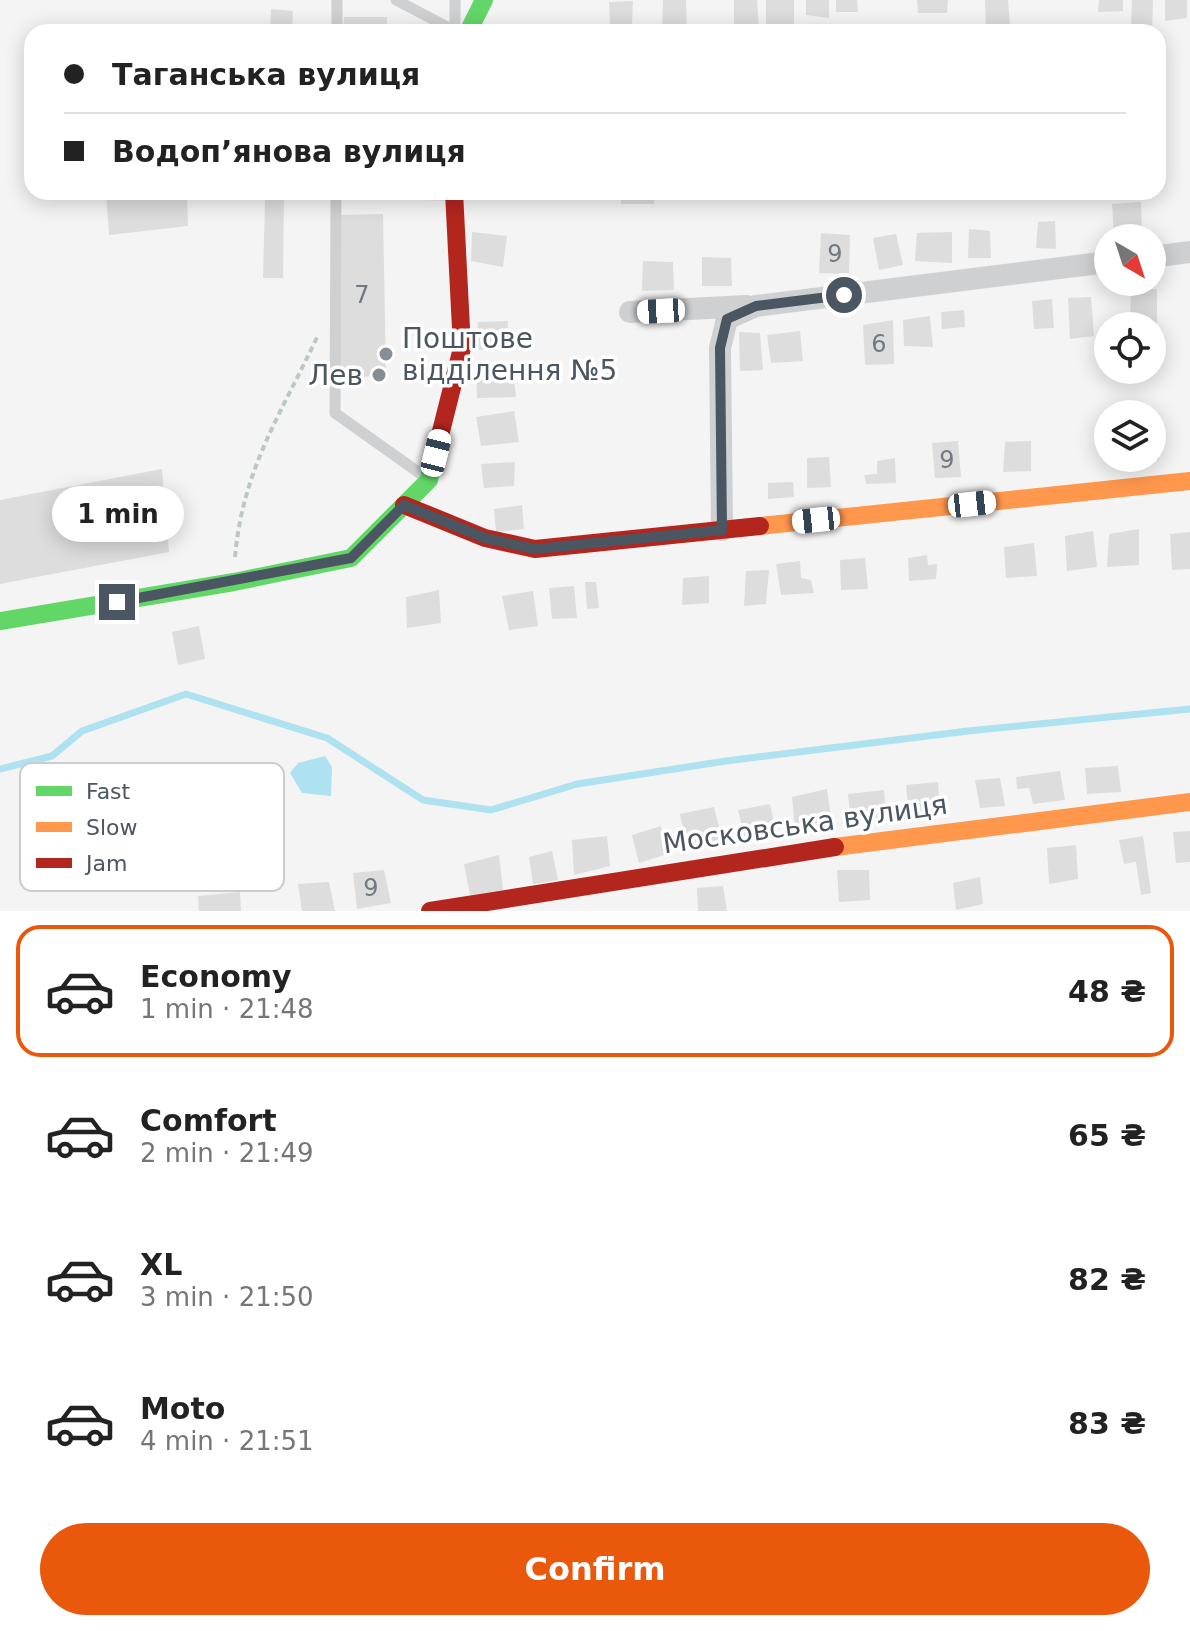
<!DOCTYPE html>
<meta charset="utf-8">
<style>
body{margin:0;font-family:"DejaVu Sans",sans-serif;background:#f2f2f2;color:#222;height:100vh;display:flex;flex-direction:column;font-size:30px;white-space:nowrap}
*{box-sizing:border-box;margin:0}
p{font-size:26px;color:#767676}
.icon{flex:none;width:44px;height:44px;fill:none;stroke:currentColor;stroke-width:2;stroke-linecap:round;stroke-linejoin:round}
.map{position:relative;height:911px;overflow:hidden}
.sheet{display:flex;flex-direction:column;background:#fff;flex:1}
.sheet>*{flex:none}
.banner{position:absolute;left:24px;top:24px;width:1142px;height:176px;border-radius:24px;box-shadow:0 4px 20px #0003;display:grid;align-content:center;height:176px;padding:0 40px;background:#fff}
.needle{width:52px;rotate:141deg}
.fabs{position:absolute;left:1094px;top:224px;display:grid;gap:16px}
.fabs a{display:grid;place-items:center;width:72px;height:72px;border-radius:50%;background:#fff;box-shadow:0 4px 20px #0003;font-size:40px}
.end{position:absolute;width:36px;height:36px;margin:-18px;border:10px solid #4a5661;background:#fff;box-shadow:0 0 0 4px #fff}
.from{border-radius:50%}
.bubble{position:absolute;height:56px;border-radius:28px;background:#fff;box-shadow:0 4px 20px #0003;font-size:26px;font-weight:700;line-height:56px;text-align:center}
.car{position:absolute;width:24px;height:48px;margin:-24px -12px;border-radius:10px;box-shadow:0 0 6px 2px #0007;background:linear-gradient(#fff 24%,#345 0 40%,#fff 0 76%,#345 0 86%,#fff 0)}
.banner b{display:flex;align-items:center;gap:28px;height:76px;font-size:30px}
.banner b+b{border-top:2px solid #e0e0e0}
.banner i{width:20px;height:20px;background:#222}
ul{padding:14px 0 0;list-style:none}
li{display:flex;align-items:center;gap:24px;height:132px;margin:0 16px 12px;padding:0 24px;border:4px solid transparent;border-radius:24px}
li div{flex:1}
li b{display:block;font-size:30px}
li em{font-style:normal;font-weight:700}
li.active{border-color:#ea580c}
li>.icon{width:72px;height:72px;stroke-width:1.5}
.cta{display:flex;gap:16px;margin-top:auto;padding:16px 40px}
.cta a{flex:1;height:92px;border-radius:48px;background:#ea580c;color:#fff;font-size:32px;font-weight:700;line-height:92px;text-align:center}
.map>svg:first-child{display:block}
.water{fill:#aee2f0}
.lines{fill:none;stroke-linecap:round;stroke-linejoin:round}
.stream{stroke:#aee2f0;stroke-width:7}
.building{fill:#ddddde}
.path{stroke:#bcc7c4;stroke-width:4;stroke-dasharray:6 4;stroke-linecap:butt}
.lane{stroke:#ced0d2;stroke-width:11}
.street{stroke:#ced0d2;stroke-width:22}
.fast{stroke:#63d668;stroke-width:18}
.slow{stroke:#ff974d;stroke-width:18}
.jam{stroke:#b3261e;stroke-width:18}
.route{stroke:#4a5661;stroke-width:10}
.poi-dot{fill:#868d94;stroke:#fff;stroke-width:3}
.labels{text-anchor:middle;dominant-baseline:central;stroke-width:7;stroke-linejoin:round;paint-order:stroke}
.number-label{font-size:24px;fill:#707881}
.poi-label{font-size:28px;fill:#4a5661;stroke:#fff;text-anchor:start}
.street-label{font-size:28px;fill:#4a5661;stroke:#fff}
.key{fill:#fff;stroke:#c9ccd0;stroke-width:2}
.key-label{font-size:22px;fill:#4a5661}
</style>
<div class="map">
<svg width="1190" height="911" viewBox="0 0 1190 911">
<rect width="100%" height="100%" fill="#f4f4f4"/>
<path class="water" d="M325,756L332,767L331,796L302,793L290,773L298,763Z"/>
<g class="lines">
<path class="stream" d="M0,769L52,756L82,731L186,694L327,738L423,800L491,810L577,784L726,761L968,731L1190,709"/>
</g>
<path class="building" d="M663,0H686L687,32H662Z
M734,0H757L759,30L734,31Z
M766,0H794V28L766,29Z
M806,0H829V18L806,15Z
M836,0H857L858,12H836Z
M917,0H948L947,13H918Z
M985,0H1008L1010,25L986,27Z
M1099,0H1123V11L1098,12Z
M1132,0H1153L1152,32H1131Z
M1165,0H1187V18L1165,21Z
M633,1L632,25L610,24L609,2Z
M271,9L293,11L292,32H270Z
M344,17H387V32H343Z
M106,192H187L188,226L109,235Z
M621,192H655L654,204H621Z
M284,199L283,278H263L265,200Z
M1141,202L1142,238H1114L1112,204Z
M383,214L386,374L340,380L338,215Z
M1055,221L1056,249L1036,248L1038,222Z
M969,229L990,231L991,258H968Z
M472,232L507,236L503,267L471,261Z
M952,232V263L915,261L917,233Z
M821,233L850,235L849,274L819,273Z
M896,234L903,265L879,270L873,238Z
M702,257L731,258L732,286H702Z
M643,261L673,262L674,290L642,291Z
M1157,289V323L1130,324L1131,290Z
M1091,297L1094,336L1070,339L1068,298Z
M1052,299L1054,328L1034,329L1032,301Z
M964,310L965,327L942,329L941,312Z
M930,316L933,347L904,346L903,320Z
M893,320L894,364L865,365L863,325Z
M508,321L507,348L476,350L478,322Z
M800,331L803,361L771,363L767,335Z
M739,332L760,333L763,370L740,371Z
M513,370L516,397L477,398L476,371Z
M514,411L519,442L481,446L476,417Z
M1152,422L1160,423L1159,460H1152Z
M958,441L961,477L935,478L932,443Z
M1031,441V471L1003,472L1005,442Z
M829,457L831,487L807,488V458Z
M895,458L896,483L866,484L864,475L877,474V461Z
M515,462L514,486L484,488L481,464Z
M162,469L169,552L0,584V500Z
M793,482L794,497L768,499V483Z
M522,505L524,529L496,532L494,509Z
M1139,529V565L1107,567L1109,534Z
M1093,531L1097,567L1067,571L1065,536Z
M1190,532V569L1172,570L1170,534Z
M1034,543L1037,576L1006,578L1004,547Z
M927,555L928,565L937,564L936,579L909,581L908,558Z
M865,558L868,589L841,590L840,560Z
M800,561L801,578L811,580L814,593L781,595L776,564Z
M769,570L766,604L744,606L746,571Z
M709,576V603L682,605L683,578Z
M585,582H596L599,608L587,609Z
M574,586L577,618L552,619L549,588Z
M439,590L441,623L407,628L406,597Z
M533,591L538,626L509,630L502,596Z
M199,626L205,659L178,665L172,632Z
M1118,766L1121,792L1087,794L1085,768Z
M1060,771L1065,800L1033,804L1029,788L1017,789L1016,777Z
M1000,778L1005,806L980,808L975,780Z
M938,782L940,814L909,817L906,785Z
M827,789L832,824L795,830L792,797Z
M884,790L886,820L851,822L848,794Z
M770,804L776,832L745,839L738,810Z
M714,807L722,839L687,849L680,814Z
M661,826L667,854L639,863L632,835Z
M1190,831V862L1176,863L1173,832Z
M607,836L610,866L574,875L572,840Z
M1143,836L1151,893L1141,895L1136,862L1124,864L1119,840Z
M1076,845L1078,879L1049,884L1047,848Z
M552,851L558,880L533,884L529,857Z
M499,855L503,890L470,895L464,864Z
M384,870L391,903L357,909L353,873Z
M837,870H869L870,900L839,902Z
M980,877L983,904L956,910L953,883Z
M329,882L335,911H302L298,884Z
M723,886L727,911H698L697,888Z
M240,892L241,911H199L198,896Z"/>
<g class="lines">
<path class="path" d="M235,557C243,467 282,413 318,335"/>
<path class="lane" d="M396,0L455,31
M455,0V32
M337,32V0
M336,192L335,413L425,477
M336,193L452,195"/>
<path class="street" d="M1152,257L1190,252
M630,312L747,306
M722,530L720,348L727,319L756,306L1108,262"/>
<path class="fast" d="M468,32L484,0
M0,621L234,582L351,558L429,480L432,467"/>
<path class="slow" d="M760,526L1190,481
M835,847L1190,802"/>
<path class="jam" d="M432,467L462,348L454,192
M404,505L485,538L535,549L760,526
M430,911L835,847"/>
</g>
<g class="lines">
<path class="route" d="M117,602L351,558L404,505L485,538L535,549L722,530L720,348L727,319L756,306L844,295"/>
</g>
<g class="poi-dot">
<circle cx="386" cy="354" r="8"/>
<circle cx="379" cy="375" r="8"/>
</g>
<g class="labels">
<g class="number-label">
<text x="835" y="254">9</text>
<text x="362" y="295">7</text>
<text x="879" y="344">6</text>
<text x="947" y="460">9</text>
<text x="371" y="888">9</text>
</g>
<g class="poi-label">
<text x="402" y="338">Поштове<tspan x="402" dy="32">відділення №5</tspan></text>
<text x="363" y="375" text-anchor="end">Лев</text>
</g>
<g class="street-label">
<text transform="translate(805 824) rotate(-8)">Московська вулиця</text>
</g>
</g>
<rect x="20" y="763" width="264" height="128" rx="12" class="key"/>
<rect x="36" y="786" width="36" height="10" fill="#63d668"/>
<rect x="36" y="822" width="36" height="10" fill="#ff974d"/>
<rect x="36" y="858" width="36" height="10" fill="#b3261e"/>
<g class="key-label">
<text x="86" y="799">Fast</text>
<text x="86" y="835">Slow</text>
<text x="86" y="871">Jam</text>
</g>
</svg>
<div class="fabs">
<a><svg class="needle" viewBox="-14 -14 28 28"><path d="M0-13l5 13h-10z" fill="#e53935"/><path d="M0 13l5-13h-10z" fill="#767676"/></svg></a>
<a><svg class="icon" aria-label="locate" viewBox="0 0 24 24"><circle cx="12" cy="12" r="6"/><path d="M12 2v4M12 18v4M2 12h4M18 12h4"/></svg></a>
<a><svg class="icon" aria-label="layers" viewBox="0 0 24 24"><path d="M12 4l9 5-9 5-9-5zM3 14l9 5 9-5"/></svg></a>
</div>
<i class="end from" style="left:844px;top:295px"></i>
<i class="end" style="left:117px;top:602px"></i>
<div class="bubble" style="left:52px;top:486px;width:132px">1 min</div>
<i class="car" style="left:661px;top:311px;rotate:267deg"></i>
<i class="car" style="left:436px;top:453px;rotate:14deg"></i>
<i class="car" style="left:972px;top:504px;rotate:84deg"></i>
<i class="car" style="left:816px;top:520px;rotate:264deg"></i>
<div class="banner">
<b><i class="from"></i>Таганська вулиця</b>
<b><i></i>Водоп’янова вулиця</b>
</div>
</div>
<section class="sheet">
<ul>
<li class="active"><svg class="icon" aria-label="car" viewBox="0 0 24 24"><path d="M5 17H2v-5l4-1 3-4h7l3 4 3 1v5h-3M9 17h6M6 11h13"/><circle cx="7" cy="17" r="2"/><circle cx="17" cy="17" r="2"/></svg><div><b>Economy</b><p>1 min · 21:48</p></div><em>48 ₴</em></li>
<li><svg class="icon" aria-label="car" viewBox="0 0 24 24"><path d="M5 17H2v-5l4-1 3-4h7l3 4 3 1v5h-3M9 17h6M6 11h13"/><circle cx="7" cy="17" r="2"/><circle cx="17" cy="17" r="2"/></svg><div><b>Comfort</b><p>2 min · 21:49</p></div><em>65 ₴</em></li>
<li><svg class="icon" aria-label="car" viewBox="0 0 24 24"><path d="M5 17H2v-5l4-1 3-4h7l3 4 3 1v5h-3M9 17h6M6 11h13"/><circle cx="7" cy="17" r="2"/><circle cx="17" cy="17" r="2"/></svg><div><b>XL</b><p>3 min · 21:50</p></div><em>82 ₴</em></li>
<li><svg class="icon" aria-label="car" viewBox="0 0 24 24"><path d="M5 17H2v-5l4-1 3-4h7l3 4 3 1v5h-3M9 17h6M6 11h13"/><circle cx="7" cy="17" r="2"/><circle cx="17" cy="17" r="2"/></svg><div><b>Moto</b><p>4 min · 21:51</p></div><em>83 ₴</em></li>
</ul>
<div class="cta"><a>Confirm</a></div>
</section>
